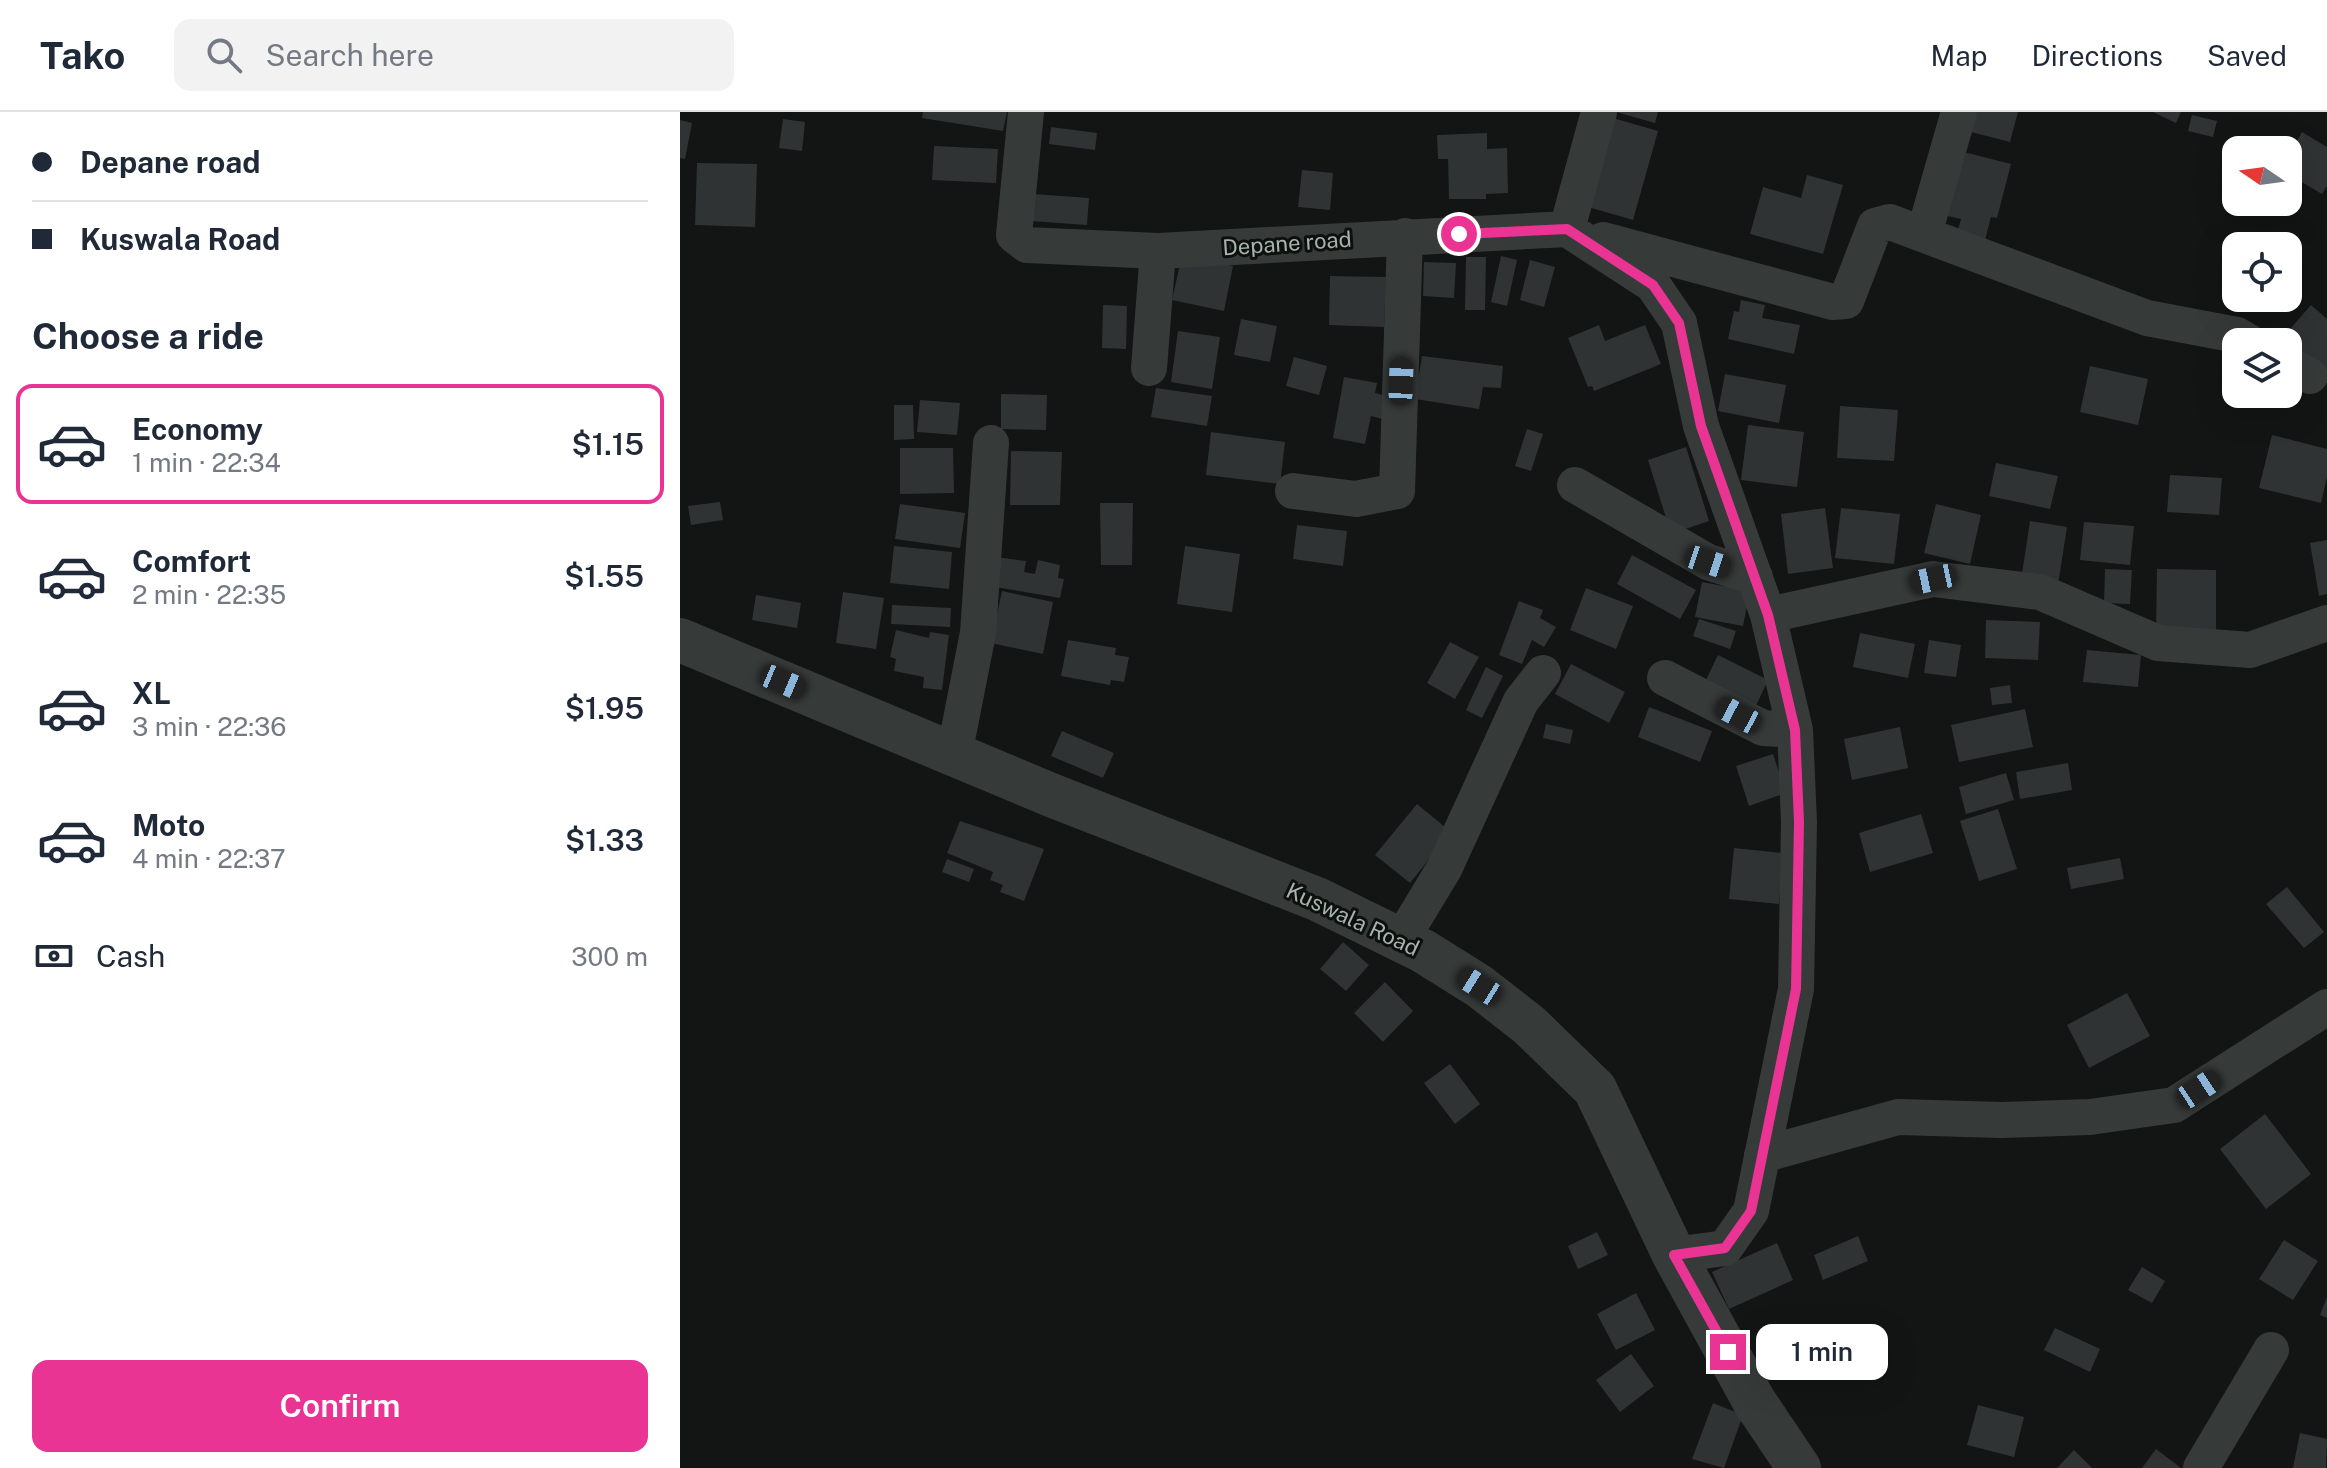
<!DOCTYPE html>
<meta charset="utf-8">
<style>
body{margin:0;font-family:"Public Sans",sans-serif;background:#f2f2f3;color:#1f2937;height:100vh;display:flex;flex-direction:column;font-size:30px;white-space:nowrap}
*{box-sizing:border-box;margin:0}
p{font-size:26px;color:#747a83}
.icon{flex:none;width:44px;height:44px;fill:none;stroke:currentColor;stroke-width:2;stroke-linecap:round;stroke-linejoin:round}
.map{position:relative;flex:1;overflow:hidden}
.panel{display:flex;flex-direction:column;background:#fff;width:680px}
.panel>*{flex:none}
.guide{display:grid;align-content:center;height:176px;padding:0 32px;background:#fff}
.needle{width:52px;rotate:283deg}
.controls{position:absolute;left:1542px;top:24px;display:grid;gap:16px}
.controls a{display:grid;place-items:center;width:80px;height:80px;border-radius:16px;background:#fff;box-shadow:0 8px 32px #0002;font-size:40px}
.end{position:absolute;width:36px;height:36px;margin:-18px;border:10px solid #ea3494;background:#fff;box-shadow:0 0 0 4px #fff}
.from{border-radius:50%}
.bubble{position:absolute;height:56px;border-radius:16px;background:#fff;box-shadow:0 8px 32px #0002;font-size:26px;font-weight:600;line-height:56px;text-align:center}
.car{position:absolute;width:24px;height:48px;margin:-24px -12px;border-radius:10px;box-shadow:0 0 6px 2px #0007;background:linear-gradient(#222 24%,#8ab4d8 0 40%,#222 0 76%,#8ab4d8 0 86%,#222 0)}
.guide b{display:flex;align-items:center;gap:28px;height:76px;font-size:30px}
.guide b+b{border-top:2px solid #e0e1e3}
.guide i{width:20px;height:20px;background:#1f2937}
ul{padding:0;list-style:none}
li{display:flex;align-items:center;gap:24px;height:120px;margin:0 16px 12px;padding:0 16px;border:4px solid transparent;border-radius:16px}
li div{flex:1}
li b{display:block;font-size:30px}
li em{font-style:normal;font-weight:600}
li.current{border-color:#ea3494}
li>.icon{width:72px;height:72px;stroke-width:1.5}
h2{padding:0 32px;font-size:36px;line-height:96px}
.pay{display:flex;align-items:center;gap:20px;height:88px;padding:0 32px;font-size:30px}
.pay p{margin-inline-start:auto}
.action{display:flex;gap:16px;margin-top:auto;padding:16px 32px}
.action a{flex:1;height:92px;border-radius:16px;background:#ea3494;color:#fff;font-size:32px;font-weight:600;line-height:92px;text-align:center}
header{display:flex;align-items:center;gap:48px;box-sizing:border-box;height:112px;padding:0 40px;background:#fff;border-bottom:2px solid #e0e1e3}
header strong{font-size:38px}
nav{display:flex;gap:44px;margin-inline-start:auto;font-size:28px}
.search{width:560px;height:72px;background:#f2f2f3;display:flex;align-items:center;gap:20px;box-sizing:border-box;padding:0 28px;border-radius:16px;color:#747a83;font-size:30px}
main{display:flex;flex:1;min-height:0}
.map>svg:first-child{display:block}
.building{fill:#303333}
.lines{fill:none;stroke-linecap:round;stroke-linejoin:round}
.minor{stroke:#363b39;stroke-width:36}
.tertiary{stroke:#363b39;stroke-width:44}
.route{stroke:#ea3494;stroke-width:10}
.labels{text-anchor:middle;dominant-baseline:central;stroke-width:6;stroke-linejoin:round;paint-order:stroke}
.street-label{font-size:22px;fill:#a5b4ac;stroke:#0e0f0f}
</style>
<header>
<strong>Tako</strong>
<div class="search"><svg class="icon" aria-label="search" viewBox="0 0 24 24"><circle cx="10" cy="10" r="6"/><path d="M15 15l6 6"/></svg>Search here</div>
<nav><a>Map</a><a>Directions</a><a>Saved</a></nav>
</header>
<main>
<section class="panel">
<div class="guide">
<b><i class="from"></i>Depane road</b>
<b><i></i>Kuswala Road</b>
</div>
<h2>Choose a ride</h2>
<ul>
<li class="current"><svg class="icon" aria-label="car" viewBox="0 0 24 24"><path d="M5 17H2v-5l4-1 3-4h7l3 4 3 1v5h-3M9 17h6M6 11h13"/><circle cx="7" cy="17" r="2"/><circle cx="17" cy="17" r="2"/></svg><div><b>Economy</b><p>1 min · 22:34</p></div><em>$1.15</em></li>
<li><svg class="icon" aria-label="car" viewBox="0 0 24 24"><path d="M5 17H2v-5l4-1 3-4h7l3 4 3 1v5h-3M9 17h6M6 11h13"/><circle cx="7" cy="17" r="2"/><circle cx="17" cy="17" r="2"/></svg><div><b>Comfort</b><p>2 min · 22:35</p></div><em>$1.55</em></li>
<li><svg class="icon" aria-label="car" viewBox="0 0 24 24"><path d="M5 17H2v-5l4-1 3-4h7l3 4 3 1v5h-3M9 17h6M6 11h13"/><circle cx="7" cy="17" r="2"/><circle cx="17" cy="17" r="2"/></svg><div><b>XL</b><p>3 min · 22:36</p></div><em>$1.95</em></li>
<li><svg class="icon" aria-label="car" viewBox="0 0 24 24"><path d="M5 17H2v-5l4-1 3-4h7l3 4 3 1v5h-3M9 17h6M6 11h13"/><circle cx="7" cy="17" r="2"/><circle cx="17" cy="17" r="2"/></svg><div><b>Moto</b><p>4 min · 22:37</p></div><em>$1.33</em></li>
</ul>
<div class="pay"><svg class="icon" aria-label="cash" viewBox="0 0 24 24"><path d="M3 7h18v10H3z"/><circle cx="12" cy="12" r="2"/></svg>Cash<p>300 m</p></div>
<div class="action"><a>Confirm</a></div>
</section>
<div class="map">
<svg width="1647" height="1356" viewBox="0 0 1647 1356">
<rect width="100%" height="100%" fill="#131414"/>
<path class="building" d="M243,0H327L323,19L242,6Z
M936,0H978L975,11Z
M1297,0H1338L1330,30L1291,20Z
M1473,0H1501L1496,11Z
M1512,3L1537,9L1533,25L1508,19Z
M926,4L978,19L953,108L901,93Z
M103,7L125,10L122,39L99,36Z
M0,8L12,11L5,47L0,46Z
M371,15L417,21L415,38L369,32Z
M1622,20L1647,35V74L1642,82L1608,62V45Z
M807,21V37L827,36L828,81L806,82V87H769L768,47H758L757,23Z
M254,34L318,37L316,71L252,68Z
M1276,38L1331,52L1317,106L1311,105L1305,128L1277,121L1281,107L1254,101Z
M17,51L77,52L75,115L15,113Z
M622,58L653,61L650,98L618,95Z
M1127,63L1163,73L1143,142L1070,122L1083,75L1121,86Z
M339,81L409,86L407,113L337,108Z
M502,143L553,154L544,199L492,188Z
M821,144L837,148L827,194L811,190Z
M786,145H806L805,198H785Z
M850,148L875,155L864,195L840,188Z
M744,150L776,151L774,186L743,184Z
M650,164L706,165L704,215L649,213Z
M1570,186H1603L1598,199L1569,189Z
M1061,188L1085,193L1082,206L1120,213L1114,242L1048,227L1054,199L1059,200Z
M423,193L447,194L446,237L422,236Z
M1631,193L1647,207V267L1602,226Z
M561,207L597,214L590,250L554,243Z
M919,213L925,229L965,213L981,252L914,279L912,274L908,275L888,226Z
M498,219L540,225L532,277L491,270Z
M742,244L823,254L821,276L803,275L799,297L735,287Z
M614,245L647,254L639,283L606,274Z
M1410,254L1468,267L1458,313L1400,300Z
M1045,262L1106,273L1099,311L1038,299Z
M664,265L697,271L695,281L706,284L702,307L691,304L685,332L653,326Z
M476,276L532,284L527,314L471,305Z
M321,282L367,283L366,318L321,317Z
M240,288L280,291L277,323L237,320Z
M214,293H233L234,327L214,328Z
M1160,294L1218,298L1214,349L1157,346Z
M1068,313L1124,320L1117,375L1061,368Z
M847,317L863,322L851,359L835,354Z
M531,320L605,330L600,372L526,363Z
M1592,323L1647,337V365L1641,391L1579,376Z
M1006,335L1029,409L991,422L968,348Z
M220,336H273L274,381L220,382Z
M331,339L382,340L380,393H330Z
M1316,351L1378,364L1370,397L1309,384Z
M1490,363L1542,366L1539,403L1487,400Z
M40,390L43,408L11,413L8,394Z
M420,391H453L452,453H421Z
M220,392L285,401L280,436L215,427Z
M1256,392L1301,403L1290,452L1244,441Z
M1145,396L1153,456L1108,462L1101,402Z
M1161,396L1220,402L1214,452L1155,446Z
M1350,409L1387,415L1378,473L1341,468Z
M1404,410L1454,414L1450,453L1400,448Z
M617,413L667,419L663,454L613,447Z
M1647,428V482L1639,484L1630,431Z
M214,434L272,440L269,477L210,471Z
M505,434L560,442L552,500L497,492Z
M952,443L1016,478L1000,507L937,472Z
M309,444L346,449L344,460L355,462L358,448L380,453L378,466L384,467L380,486L304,473Z
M1425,457L1452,458L1450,492L1424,491Z
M1477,457L1536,458V521L1476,520Z
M1022,470L1070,479L1063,514L1015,505Z
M906,476L953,494L936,537L890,518Z
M322,479L373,490L363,542L311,531Z
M163,480L204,486L196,537L156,531Z
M76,483L121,491L117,516L72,508Z
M839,489L863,498L860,506L876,515L864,535L852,528L842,552L819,543Z
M212,493L271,496L270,515L211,512Z
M1019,507L1056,519L1050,537L1013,524Z
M1306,508L1360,510L1358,548L1305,546Z
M216,518L249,526L250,520L269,523L262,578L243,576L244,565L214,559L216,547L210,545Z
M1180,521L1235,532L1228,566L1173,555Z
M388,528L436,536L435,543L449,545L444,570L431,568L430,573L381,564Z
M1249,528L1281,533L1276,565L1244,561Z
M770,530L799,545L775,587L747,571Z
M1407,538L1461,543L1458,575L1403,570Z
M1038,543L1088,568L1074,598L1023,574Z
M891,552L945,580L929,611L875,582Z
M806,555L823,564L802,606L786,598Z
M1330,573L1332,591L1312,593L1310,576Z
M969,595L1032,619L1020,650L958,625Z
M1345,597L1353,635L1279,650L1271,613Z
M866,612L893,618L890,632L863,626Z
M1220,615L1228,656L1172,668L1164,627Z
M382,619L434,641L423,666L371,644Z
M1093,642L1106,681L1069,694L1056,654Z
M1388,651L1392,678L1340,687L1336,660Z
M1326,661L1334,688L1286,702L1279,675Z
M737,692L771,720L730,771L695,743Z
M1318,697L1337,757L1299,769L1280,709Z
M1241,702L1253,741L1190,760L1179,721Z
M280,709L364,737L344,789L320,780L323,773L310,768L313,760L267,741Z
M1054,736L1103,741L1099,792L1049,787Z
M1440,746L1444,767L1391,777L1387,756Z
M267,747L294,757L289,770L262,760Z
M1607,775L1644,820L1624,836L1586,792Z
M663,830L689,853L666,879L640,857Z
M705,870L733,899L703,930L674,901Z
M1447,881L1470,924L1409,956L1387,913Z
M770,952L800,992L775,1012L744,971Z
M1585,1002L1631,1062L1586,1097L1540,1037Z
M917,1120L928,1143L898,1157L888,1134Z
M1178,1124L1188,1149L1143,1168L1134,1143Z
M1604,1128L1638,1149L1613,1188L1579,1167Z
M1097,1131L1113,1168L1049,1197L1032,1160Z
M1462,1155L1485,1169L1472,1191L1448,1178Z
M956,1181L975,1218L936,1238L917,1202Z
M1647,1185V1206L1640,1203Z
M1375,1216L1420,1237L1410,1260L1364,1238Z
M951,1242L974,1274L940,1300L916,1268Z
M1033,1291L1063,1303L1044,1356L1012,1347Z
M1298,1293L1344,1305L1334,1345L1287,1333Z
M1620,1321L1647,1327L1646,1356H1613Z
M1476,1337L1501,1356H1462Z
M1394,1338L1412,1356H1377Z"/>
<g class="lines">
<path class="minor" d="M346,0L334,123L347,133L478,139L887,117L919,0
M887,117L973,173L999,211L1021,314L1088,503L1253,467L1360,480L1478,531L1570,538L1647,511
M1244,122L1279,0
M923,128L1153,190L1166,189L1195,114L1210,110L1467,206L1557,223L1569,230
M1608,252L1630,264
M469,256L478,139
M895,373L1028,450L1075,465
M613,379L676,387L717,379L725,124
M985,566L1083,616L1115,618
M274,643L298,521L311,331
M721,828L764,757L841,589L863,561
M1082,1043L1218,1005L1321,1008L1410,1005L1494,993L1647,895
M994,1143L1045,1136L1071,1099L1116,877L1119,710L1115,618L1088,503
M1521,1356L1591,1238"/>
<path class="tertiary" d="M0,528L371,683L637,787L743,839L799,874L849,913L915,977L994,1143L1074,1289L1119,1356"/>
</g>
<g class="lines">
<path class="route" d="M779,122L887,117L973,173L999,211L1021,314L1088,503L1115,618L1119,710L1116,877L1071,1099L1045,1136L994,1143L1048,1240"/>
</g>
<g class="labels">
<g class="street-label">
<text transform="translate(607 131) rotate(-4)">Depane road</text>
<text transform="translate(673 807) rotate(25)">Kuswala Road</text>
</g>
</g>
</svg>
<div class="controls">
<a><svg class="needle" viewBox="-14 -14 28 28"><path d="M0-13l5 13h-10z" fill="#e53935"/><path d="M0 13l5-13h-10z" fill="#747a83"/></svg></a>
<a><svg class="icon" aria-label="locate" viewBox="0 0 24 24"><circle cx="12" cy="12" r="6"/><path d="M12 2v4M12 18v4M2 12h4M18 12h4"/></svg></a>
<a><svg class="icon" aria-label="layers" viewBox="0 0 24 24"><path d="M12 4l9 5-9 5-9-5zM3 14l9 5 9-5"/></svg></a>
</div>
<i class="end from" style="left:779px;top:122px"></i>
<i class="end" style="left:1048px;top:1240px"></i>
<div class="bubble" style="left:1076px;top:1212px;width:132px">1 min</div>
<i class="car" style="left:721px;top:269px;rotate:2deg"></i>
<i class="car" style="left:1028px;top:450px;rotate:108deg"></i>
<i class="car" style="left:1253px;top:467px;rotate:258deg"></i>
<i class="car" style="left:103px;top:570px;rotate:113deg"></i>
<i class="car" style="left:1058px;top:603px;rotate:298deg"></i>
<i class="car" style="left:799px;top:874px;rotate:302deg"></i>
<i class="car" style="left:1519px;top:977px;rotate:57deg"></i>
</div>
</main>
